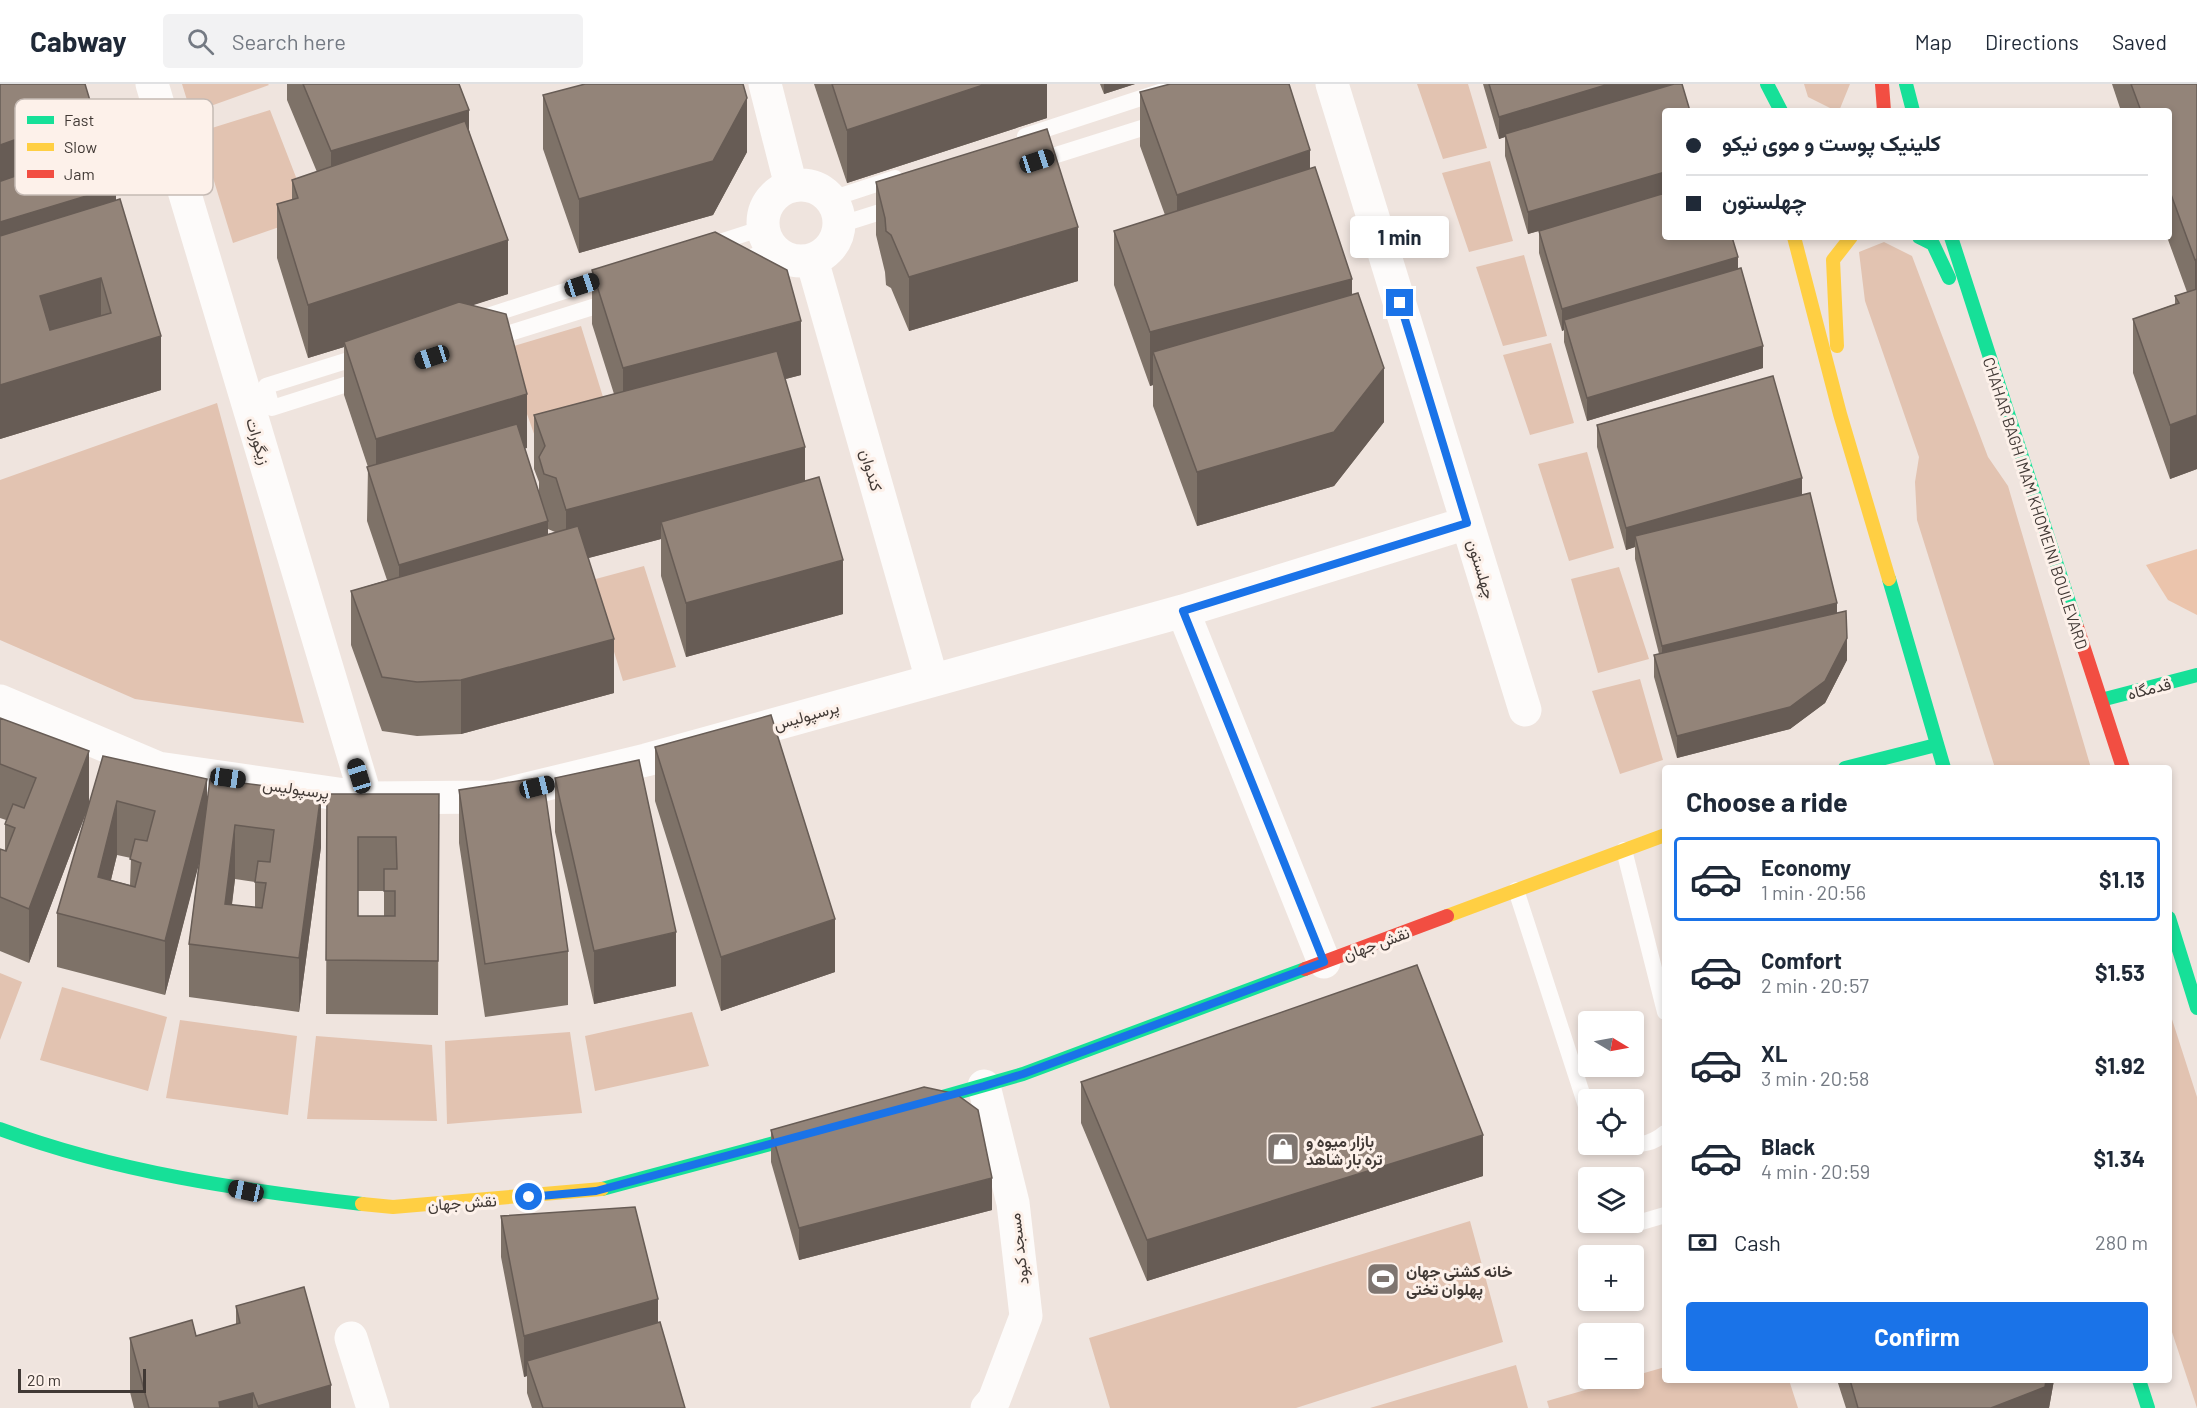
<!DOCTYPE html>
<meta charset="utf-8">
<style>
body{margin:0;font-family:Barlow,Vazirmatn,sans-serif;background:#f2f2f3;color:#1f2937;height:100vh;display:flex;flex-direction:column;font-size:22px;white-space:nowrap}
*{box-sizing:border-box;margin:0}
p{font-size:20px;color:#747a83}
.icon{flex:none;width:33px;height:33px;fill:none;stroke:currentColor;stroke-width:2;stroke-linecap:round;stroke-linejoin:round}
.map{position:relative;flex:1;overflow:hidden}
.details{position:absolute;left:1662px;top:681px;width:510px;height:618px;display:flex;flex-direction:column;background:#fff;border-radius:6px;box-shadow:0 3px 9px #0003}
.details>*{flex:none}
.hud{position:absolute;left:1662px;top:24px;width:510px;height:132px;border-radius:6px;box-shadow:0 3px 9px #0003;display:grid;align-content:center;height:132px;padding:0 24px;background:#fff}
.needle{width:39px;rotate:100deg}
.buttons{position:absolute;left:1578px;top:927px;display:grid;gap:12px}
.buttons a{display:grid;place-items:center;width:66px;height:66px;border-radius:6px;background:#fff;box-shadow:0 3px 9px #0003;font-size:30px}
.scale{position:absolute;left:18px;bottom:15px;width:128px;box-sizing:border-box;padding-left:6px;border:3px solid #413935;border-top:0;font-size:16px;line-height:21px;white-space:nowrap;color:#413935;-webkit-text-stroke:4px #fdf1ea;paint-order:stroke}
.end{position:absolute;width:27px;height:27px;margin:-14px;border:8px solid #1a73e8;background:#fff;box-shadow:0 0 0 3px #fff}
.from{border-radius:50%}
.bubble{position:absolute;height:42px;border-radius:6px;background:#fff;box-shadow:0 3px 9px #0003;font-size:20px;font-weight:700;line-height:42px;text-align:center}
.car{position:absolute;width:18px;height:36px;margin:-18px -9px;border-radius:8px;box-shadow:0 0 4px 2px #0007;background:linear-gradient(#222 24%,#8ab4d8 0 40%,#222 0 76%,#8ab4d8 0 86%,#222 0)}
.hud b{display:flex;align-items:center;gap:21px;height:57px;font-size:22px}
.hud b+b{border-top:2px solid #e0e1e3}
.hud i{width:15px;height:15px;background:#1f2937}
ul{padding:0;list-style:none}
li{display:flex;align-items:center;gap:18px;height:84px;margin:0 12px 9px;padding:0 12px;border:3px solid transparent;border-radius:6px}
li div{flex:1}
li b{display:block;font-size:22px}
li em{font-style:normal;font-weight:700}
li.selected{border-color:#1a73e8}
li>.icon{width:54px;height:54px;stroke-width:1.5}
h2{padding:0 24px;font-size:27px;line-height:72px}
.pay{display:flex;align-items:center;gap:15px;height:66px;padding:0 24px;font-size:22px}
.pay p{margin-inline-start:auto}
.button{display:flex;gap:12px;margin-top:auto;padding:12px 24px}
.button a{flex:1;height:69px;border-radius:6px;background:#1a73e8;color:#fff;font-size:24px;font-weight:700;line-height:69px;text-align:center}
header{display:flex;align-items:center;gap:36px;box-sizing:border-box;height:84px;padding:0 30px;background:#fff;border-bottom:2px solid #e0e1e3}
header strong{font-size:28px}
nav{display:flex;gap:33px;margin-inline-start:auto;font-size:21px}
.search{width:420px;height:54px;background:#f2f2f3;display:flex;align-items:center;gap:15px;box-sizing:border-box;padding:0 21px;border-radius:6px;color:#747a83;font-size:22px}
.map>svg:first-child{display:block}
.green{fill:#e2c3b1}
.forest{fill:#ebc4ac}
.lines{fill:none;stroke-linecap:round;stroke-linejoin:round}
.lane{stroke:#fdfbfa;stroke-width:16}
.street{stroke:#fdfbfa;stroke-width:33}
.fast{stroke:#16e098;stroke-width:14}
.slow{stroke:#ffcf43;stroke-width:14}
.jam{stroke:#f24e42;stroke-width:14}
.wall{fill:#7e7268;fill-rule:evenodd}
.shaded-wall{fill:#675c55}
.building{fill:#938479;stroke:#675c55;stroke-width:1.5;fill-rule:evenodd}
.route{stroke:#1a73e8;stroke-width:8}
.labels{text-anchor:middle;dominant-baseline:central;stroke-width:6;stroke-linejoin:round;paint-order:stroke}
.street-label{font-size:16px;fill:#413935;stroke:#fdf1ea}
.poi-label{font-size:16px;font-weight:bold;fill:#413935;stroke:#fdf1ea;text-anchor:start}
.key{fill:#fdf1ea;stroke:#c5bab4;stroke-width:1.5}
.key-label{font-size:16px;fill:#413935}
</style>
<header>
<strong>Cabway</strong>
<div class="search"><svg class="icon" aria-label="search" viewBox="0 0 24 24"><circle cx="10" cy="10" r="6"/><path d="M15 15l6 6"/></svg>Search here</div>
<nav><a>Map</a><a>Directions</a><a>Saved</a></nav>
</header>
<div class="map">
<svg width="2197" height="1324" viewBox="0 0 2197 1324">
<rect width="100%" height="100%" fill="#efe4de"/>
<path class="green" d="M182,0H268L269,1L191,29Z
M1417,0H1468L1487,64L1443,75Z
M1804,0H1850L1839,27H1836L1808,13Z
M270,26L311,132L233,159L199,48Z
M1490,77L1513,157L1469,168L1442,89Z
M1884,158L1912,172L1988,373L2008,402L2091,684H1995L1917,436L1915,398L1919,373L1865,217L1859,168Z
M1524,171L1547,252L1503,262L1476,183Z
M581,242L612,342L539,364L504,265Z
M1551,259L1574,339L1530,351L1503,271Z
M217,319L304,639L135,615L0,556V396Z
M1587,368L1614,464L1569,477L1538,380Z
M644,482L676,583L623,597L592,496Z
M1619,483L1649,575L1598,589L1571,495Z
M1640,595L1663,676L1620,690L1592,607Z
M0,889L22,898L0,956Z
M62,903L167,933L148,1007L40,976Z
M2169,926L2197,1013V1324L2169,1239Z
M692,928L709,982L595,1007L585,952Z
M180,936L297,952L288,1031L166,1014Z
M570,948L582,1029L447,1040L445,957Z
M316,952L432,961L437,1037L307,1035Z
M1470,1137L1503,1258L1296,1324H1110L1089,1254Z
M1516,1281L1528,1324H1370Z
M1665,1283V1296H1789L1798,1324H1549L1547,1317Z"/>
<path class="forest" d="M2197,465V531L2168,516L2146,481Z"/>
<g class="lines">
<path class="lane" d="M1025,52L1184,0
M1034,78L1161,38
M831,115L895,94
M839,141L896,123
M707,162L763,144
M737,177L774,166
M478,235L611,192
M491,255L612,217
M363,295L272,324L266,302L365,271
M1624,766L1665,928
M1516,806L1588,1028
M1628,1060C1643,1061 1653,1059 1665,1049
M1631,1141L1665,1131"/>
<path class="street" d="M152,0L366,714
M765,0L791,102
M1332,0L1525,626
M763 139a38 38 0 1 1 76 0a38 38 0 1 1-76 0Z
M812,176L932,596
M1183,527L1324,878
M0,617L158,684L366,714L494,713L646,676L1183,527L1467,439
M984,1002L1013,1119L1026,1232L994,1316L987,1324
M351,1254L373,1324"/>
<path class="fast" d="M1767,0L1781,27
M1906,0L1913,27
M1919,153L1933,160L1949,194
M1951,153L2077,543
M1889,495L1944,684
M2101,616L2197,591
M1845,684L1936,661
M2169,834L2197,924
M911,1022L1023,990L1305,885
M0,1045C116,1088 240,1106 362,1120
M602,1105L815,1048
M2139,1296L2148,1324"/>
<path class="slow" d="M1794,153L1840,330L1889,495
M1837,262L1833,176L1851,153
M1447,832L1665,751
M362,1120L393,1123L602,1105"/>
<path class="jam" d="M1882,0L1884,27
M2077,543L2123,684
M1305,885L1447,832"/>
</g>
<path class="wall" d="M0,0L116,117L161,306L0,355Z
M287,0H459L469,46L508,210L472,221L527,364H524L539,410V398L534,385V331L614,310L592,240V186L801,291L785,295L805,397L843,530L686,573L661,492V455L588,474L614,609L461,650L417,652L382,647L351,561V507L387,496L367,437L368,383L344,311V263L308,274L277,174V120L292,116V96L317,88L287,16ZM548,445L555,448L548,450Z
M814,0H1047V34L847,99Z
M1100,0H1135L1104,10Z
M1483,0H1682L1665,27L1738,185L1763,284L1587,337L1564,258V246L1562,247L1539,169V147L1528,150L1505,72V53L1499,55Z
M2112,0H2197V385L2170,395L2133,289V235L2175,220V212L2187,208L2167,153H2169V27H2121Z
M1140,8L1310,85L1352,211L1384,338L1334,402L1197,442L1153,322V301L1150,302L1114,201V147L1165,131L1140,62Z
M543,11L747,68L713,131L579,169L543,65Z
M876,98L1078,197L909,247L891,204L886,201L885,188L876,151Z
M1597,341L1802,411L1837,529L1847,576L1825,619L1790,645L1677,674L1654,593V571L1659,570L1635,475V463L1626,466L1597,363Z
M0,634L89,721L29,879L0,867V765L5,767V740L6,736L0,734Z
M655,663L835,888L721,927L655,717Z
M103,672L207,722L321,763L299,928L189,913V860L199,778L165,911L57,883V829ZM117,771L131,774L130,801L111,796ZM235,795L255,798V824L232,821Z
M555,694L676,902L594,920L555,748Z
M459,706L568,867V921L485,933L459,759Z
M327,710H439L438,931L326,930ZM358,807H384V832H358Z
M1081,998L1483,1092L1147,1197L1081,1039Z
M771,1046L992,1126L799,1176L771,1078Z
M501,1132L658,1238L685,1324H532L527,1309V1292L524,1293L501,1173Z
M236,1222L331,1324H134L130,1308V1254L196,1252L236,1240Z
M1837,1296H2054L2049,1324H1846Z"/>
<path class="shaded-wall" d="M986,0H1047V34L847,99V46Z
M1104,0H1135L1104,10Z
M1609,0H1675L1505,50V53L1499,55V33Z
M747,14V68L713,131L579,169V115Z
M469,26V80L331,121V67Z
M45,45V99L0,115V61Z
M1310,66V120L1177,165V111Z
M1665,88V110L1528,150V128Z
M116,103V157L0,192V138Z
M1078,143V197L909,247V193Z
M508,156V210L346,262L344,258V263L308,274V221Z
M1738,173V195L1564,236V246L1562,247V225Z
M2197,175V229L2195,230V176Z
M101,194V248L40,266V212Z
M1352,195V249L1153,268V301L1150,302V248Z
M801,237V291L623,338V284Z
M161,252V306L0,355V301Z
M1763,262V284L1587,337V314Z
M1384,284V338L1334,402L1197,442V388Z
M527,310V364L376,408V355Z
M2197,331V385L2170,395V341Z
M805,363V417L661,438V455L566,480V426Z
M1802,394V416L1635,452V463L1626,466V444Z
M548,437V491L399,534V481Z
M843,476V530L686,573V519Z
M1837,519V541L1662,584V562Z
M1847,554V576L1825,619L1790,645L1677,674V652Z
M614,555V609L461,650V596Z
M89,667V721L29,879V825Z
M207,695V749L165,911V857Z
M321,709V763L299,928V874Z
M117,717V771L100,840L98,793Z
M235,741V795L226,865L225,820Z
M835,835V888L721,927V873Z
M676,848V902L594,920V867Z
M1483,1051V1092L1147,1197V1156Z
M992,1094V1126L799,1176V1144Z
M658,1215V1255L527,1277V1292L524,1293V1252Z
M2046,1296H2054L2049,1324H1991Z
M331,1301V1324H258V1322Z
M253,1309V1324H219V1318Z"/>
<path class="building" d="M0,0H85L116,103L0,138V94L1,97L56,78L45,45L0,61Z
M303,0H459L469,26L331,67Z
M585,0H743L747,14L713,77L579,115L543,11Z
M832,0H986L847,46Z
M1170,0H1289L1310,66L1177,111L1140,8Z
M1489,0H1609L1499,33Z
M1674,0H1682L1690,27H1665V88L1528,128L1505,50Z
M2131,0H2197V175L2195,176L2169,105V27H2141Z
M465,37L508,156L308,221L277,120L298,114L292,96Z
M1047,45L1078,143L909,193L891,151L886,147L885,134L876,98Z
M1315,83L1352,195L1150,248L1114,147Z
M1665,109V153H1732L1738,173L1562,225L1539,147Z
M120,115L161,252L0,301V152ZM101,194L111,229L50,246L40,212Z
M715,148L787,186L801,237L623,284L592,186Z
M1741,184L1763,262L1587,314L1564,236Z
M2197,205V331L2170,341L2133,235L2179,219L2175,212Z
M1358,209L1384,284L1334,348L1197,388L1153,268Z
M459,218L506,230L527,310L376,355L344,258Z
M777,267L805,363L566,426L556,394L544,390L539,373L545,362L534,331Z
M1773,292L1802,394L1626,444L1597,341Z
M517,340L548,437L399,481L367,383Z
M819,393L843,476L686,519L661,438Z
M1810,409L1837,519L1662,562L1635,452Z
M578,442L614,555L461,596L417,598L382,593L351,507Z
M1846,527L1847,554L1825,597L1790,623L1677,652L1654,571Z
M771,631L835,835L721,873L655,663Z
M0,634L89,667L29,825L0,813V765L6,767L15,744L5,740L13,720L24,724L36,694L0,680Z
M103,672L207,695L165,857L57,829ZM117,717L155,727L147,757L135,755L130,775L141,779L135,803L98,793Z
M639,676L676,848L594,867L555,694Z
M543,693L568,867L485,880L459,706Z
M210,695L321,709L299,874L189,860ZM235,741L274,746L270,778L258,777L255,798L266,799L262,824L225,820Z
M327,710H439L438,877L326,876ZM358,753H396L397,785H384V807H395V832H358Z
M1417,881L1483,1051L1147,1156L1081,998Z
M924,1003L956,1010L978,1026L992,1094L799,1144L771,1046Z
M635,1123L658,1215L524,1252L501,1132Z
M304,1203L331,1301L258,1322L253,1309L219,1318L220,1324H149L130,1254L192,1236L196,1252L240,1239L236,1222Z
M660,1238L685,1324H543L527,1277Z
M1850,1296H2046L2045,1303L1991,1324H1858Z"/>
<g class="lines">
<path class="route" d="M529,1113L596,1107L984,1002L1023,990L1324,878L1183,527L1467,439L1400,219"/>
</g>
<defs>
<symbol id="shop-square" viewBox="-11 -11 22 22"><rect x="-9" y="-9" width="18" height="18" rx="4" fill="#7e7570" stroke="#fdf1ea"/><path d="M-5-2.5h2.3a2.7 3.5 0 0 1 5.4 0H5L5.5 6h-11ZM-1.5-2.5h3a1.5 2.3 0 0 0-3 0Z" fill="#fff"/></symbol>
<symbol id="stadium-square" viewBox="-11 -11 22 22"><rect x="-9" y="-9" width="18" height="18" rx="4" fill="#7e7570" stroke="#fdf1ea"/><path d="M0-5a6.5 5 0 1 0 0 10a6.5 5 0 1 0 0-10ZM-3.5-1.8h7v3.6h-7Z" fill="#fff"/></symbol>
</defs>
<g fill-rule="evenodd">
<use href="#shop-square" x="1264" y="1046" width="38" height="38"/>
<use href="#stadium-square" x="1364" y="1176" width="38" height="38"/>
</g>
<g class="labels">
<g class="street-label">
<text transform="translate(259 357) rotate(73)">زیگورات</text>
<text transform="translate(872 386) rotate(74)">کندوان</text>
<text transform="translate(2036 419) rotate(72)">CHAHAR BAGH IMAM KHOMEINI BOULEVARD</text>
<text transform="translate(1482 485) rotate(73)">چهلستون</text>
<text transform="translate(2149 604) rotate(-14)">قدمگاه</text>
<text transform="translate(806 631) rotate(-16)">پرسپولیس</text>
<text transform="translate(296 704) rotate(8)">پرسپولیس</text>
<text transform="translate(1376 859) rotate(-20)">نقش جهان</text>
<text transform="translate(462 1118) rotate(-4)">نقش جهان</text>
<text transform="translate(1018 1165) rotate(-97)">مسجد کبود</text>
</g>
<g class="poi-label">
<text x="1306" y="1056">بازار میوه و<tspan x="1306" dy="18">تره بار شاهد</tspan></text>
<text x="1406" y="1186">خانه کشتی جهان<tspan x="1406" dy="18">پهلوان تختی</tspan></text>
</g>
</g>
<rect x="15" y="15" width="198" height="96" rx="9" class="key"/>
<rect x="27" y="32" width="27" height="8" fill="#16e098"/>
<rect x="27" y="59" width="27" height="8" fill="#ffcf43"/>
<rect x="27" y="86" width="27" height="8" fill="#f24e42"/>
<g class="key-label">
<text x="64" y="42">Fast</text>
<text x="64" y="69">Slow</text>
<text x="64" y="96">Jam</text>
</g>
</svg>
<div class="buttons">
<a><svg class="needle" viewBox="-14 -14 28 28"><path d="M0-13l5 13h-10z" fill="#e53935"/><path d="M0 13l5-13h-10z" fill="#747a83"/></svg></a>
<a><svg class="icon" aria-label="locate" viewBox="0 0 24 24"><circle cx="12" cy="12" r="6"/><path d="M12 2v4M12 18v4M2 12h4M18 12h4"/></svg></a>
<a><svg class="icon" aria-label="layers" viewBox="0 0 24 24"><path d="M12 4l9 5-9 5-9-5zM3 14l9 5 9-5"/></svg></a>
<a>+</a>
<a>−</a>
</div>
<div class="scale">20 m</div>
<i class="end from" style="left:529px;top:1113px"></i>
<i class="end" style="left:1400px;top:219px"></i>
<div class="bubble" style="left:1350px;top:132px;width:99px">1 min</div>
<i class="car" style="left:1037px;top:77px;rotate:72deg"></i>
<i class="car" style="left:582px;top:201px;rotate:72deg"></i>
<i class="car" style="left:432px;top:273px;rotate:252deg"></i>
<i class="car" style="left:359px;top:692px;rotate:343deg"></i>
<i class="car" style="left:228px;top:694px;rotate:98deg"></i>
<i class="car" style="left:537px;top:703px;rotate:76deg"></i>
<i class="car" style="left:246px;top:1107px;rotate:282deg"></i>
<div class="hud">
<b><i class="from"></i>کلینیک پوست و موی نیکو</b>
<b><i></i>چهلستون</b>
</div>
<section class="details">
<h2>Choose a ride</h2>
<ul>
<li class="selected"><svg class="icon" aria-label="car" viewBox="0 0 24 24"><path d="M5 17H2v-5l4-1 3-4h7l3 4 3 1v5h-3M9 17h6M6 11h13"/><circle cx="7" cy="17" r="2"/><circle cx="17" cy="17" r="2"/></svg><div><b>Economy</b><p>1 min · 20:56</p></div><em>$1.13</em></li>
<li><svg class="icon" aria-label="car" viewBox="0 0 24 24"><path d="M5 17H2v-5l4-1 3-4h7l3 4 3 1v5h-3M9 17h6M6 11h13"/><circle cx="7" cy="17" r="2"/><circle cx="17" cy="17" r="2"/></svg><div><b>Comfort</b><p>2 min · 20:57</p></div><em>$1.53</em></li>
<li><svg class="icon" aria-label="car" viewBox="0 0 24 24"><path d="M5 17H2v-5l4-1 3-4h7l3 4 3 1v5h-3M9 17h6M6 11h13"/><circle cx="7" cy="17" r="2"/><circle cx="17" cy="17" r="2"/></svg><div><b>XL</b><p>3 min · 20:58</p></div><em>$1.92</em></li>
<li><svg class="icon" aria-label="car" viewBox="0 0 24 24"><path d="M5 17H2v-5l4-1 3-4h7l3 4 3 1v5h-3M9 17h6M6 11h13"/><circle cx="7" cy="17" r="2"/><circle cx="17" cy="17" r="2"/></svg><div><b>Black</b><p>4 min · 20:59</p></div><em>$1.34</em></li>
</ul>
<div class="pay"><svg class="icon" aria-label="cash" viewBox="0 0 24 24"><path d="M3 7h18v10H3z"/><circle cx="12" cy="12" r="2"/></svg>Cash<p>280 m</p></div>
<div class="button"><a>Confirm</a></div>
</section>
</div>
